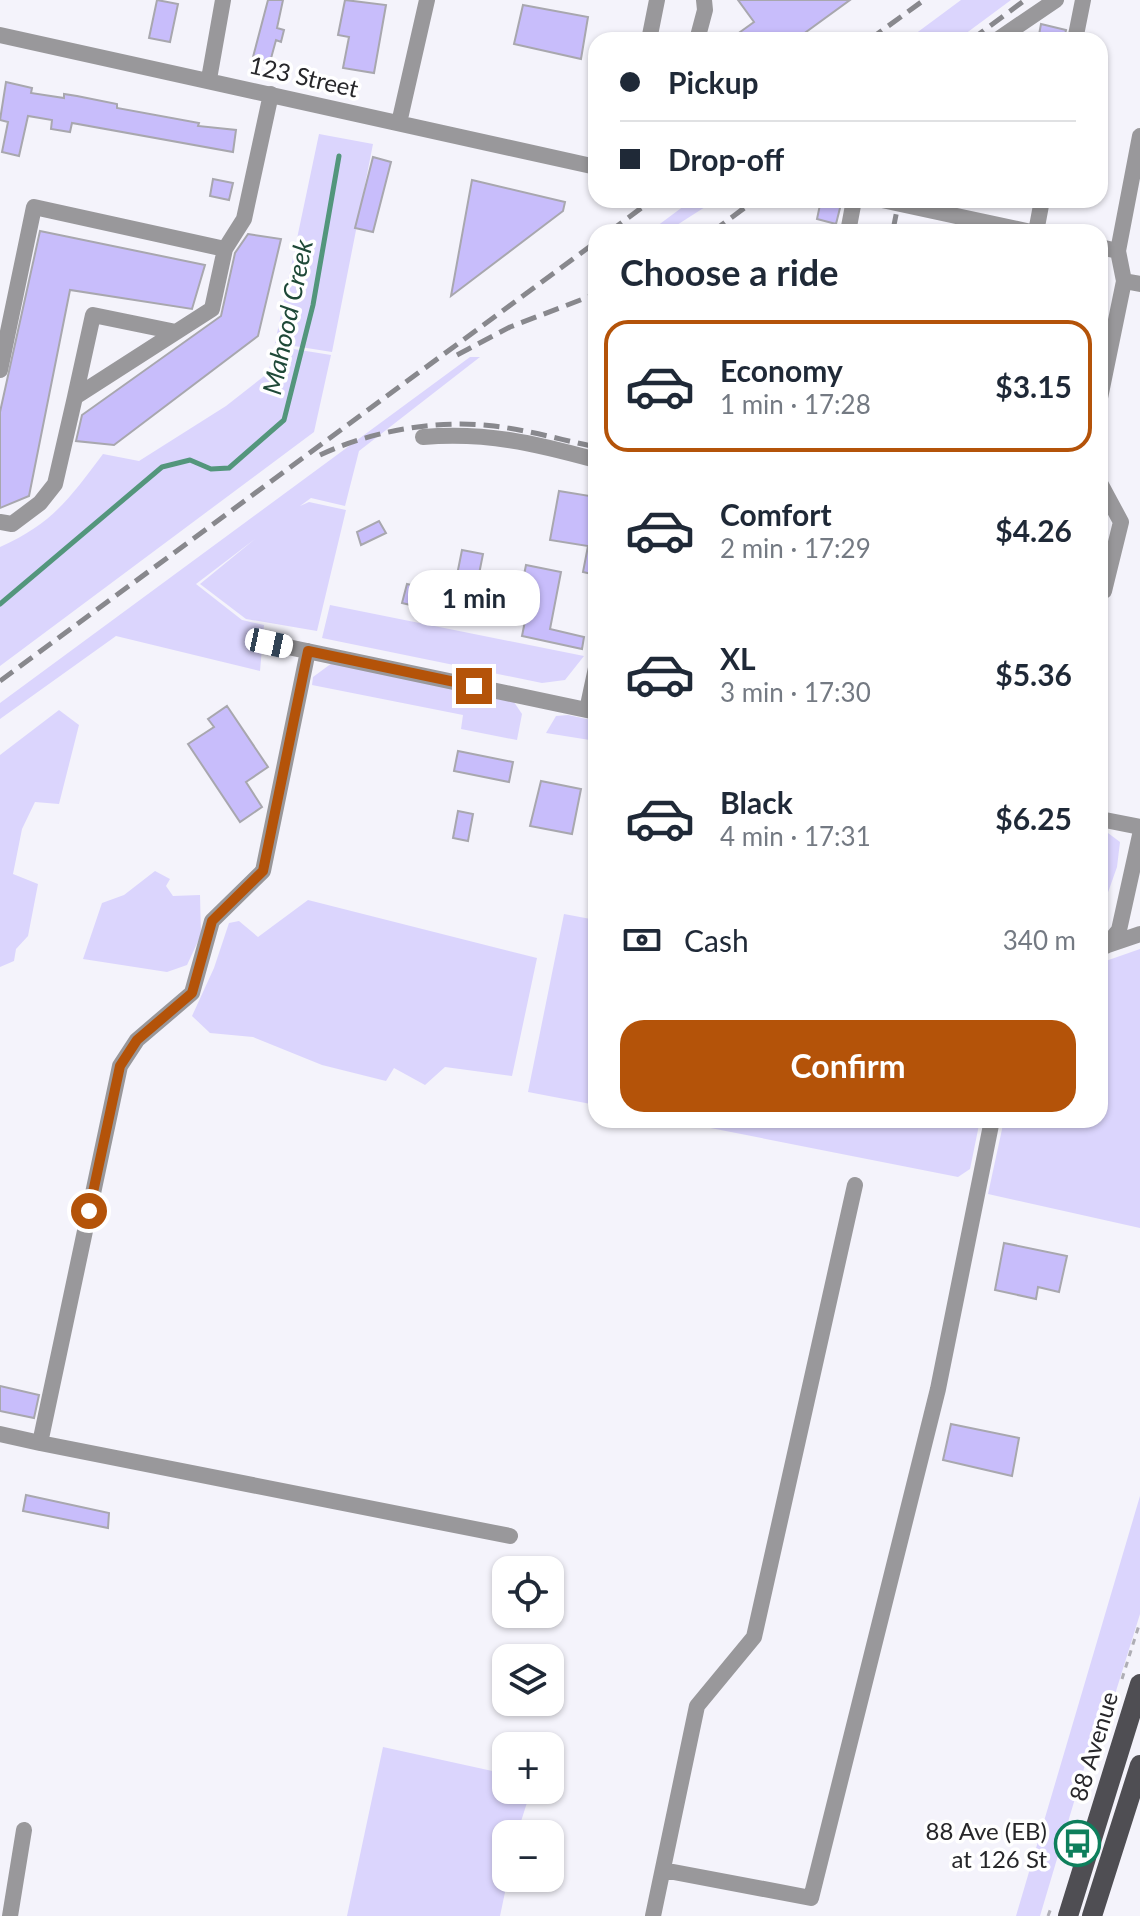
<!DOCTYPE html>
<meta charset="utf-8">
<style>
body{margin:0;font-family:Lato,sans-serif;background:#f6f6f7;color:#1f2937;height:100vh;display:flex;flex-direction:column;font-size:30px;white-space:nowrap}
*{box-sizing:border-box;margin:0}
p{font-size:26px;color:#747a83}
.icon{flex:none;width:44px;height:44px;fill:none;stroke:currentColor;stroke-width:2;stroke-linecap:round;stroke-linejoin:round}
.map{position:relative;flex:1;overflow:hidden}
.details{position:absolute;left:588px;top:224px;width:520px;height:904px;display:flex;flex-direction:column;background:#fff;border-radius:24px;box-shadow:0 2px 6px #0004}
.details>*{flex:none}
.hud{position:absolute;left:588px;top:32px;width:520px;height:176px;border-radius:24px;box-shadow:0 2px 6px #0004;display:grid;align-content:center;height:176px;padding:0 32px;background:#fff}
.buttons{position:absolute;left:492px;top:1556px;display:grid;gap:16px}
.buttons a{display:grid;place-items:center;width:72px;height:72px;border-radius:16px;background:#fff;box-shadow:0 2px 6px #0004;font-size:40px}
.end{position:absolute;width:36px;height:36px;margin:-18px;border:10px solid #b45309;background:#fff;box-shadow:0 0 0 4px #fff}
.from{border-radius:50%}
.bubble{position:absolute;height:56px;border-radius:24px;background:#fff;box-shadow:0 2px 6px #0004;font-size:26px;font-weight:700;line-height:56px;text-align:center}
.car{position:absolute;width:24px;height:48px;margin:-24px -12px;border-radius:10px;box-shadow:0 0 6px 2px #0007;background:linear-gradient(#fff 24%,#345 0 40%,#fff 0 76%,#345 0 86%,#fff 0)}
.hud b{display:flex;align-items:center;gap:28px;height:76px;font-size:30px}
.hud b+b{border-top:2px solid #e0e1e3}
.hud i{width:20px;height:20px;background:#1f2937}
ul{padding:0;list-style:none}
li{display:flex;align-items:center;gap:24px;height:132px;margin:0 16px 12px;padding:0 16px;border:4px solid transparent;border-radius:24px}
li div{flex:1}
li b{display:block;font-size:30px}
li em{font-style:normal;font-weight:700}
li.on{border-color:#b45309}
li>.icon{width:72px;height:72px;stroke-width:1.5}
h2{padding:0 32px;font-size:36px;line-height:96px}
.pay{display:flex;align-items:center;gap:20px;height:88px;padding:0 32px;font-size:30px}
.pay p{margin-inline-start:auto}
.button{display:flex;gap:16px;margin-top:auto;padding:16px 32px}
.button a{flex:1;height:92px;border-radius:24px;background:#b45309;color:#fff;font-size:32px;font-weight:700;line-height:92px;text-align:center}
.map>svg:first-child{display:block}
.green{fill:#dbd5fd}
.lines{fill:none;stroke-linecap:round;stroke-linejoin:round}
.stream{stroke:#53967c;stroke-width:5}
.building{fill:#c8bdfb;stroke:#a8a7ae;stroke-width:2}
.path{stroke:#afaeb5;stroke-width:3;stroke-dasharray:6 6;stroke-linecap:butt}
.minor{stroke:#99989b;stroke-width:16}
.major{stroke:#4f4e53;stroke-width:20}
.rail{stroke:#88888d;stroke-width:5;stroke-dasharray:16 8;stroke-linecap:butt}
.route{stroke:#b45309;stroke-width:10}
.labels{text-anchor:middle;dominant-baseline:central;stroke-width:7;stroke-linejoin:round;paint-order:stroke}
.street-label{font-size:24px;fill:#27272a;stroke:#fff}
.poi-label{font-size:24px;fill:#27272a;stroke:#fff;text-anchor:end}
.water-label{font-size:26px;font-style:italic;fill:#1f4938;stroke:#fff}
</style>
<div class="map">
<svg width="1140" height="1916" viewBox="0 0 1140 1916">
<rect width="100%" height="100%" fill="#f4f3fb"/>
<path class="green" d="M961,0H1011L957,40H907Z
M319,134L373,144L332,352L275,343Z
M692,200H716L666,232H649Z
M275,346L331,355L314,432L0,666V547C53,523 69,499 103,454L139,461L226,406L268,373Z
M470,357H480L359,451L345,506L311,498L300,506L309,502L346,510L317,631L246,619L200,584L255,539L196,584L242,620L264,625L260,671L116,636L0,719V703Z
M330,605L584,656L565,680L542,683L322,638Z
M332,663L514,702L522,714L517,740L461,729L463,715L312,685L313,677Z
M59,710L79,725L59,804L35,802L22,829L13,874L38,884L28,936L16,949L14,961L0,967V755Z
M568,715L596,721V741L546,733L556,716Z
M1100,827L1120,842L1117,867L1100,915Z
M155,871L170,879L166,886L173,896L200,895L201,935L187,965L167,972L83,959L102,903L124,895Z
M308,900L537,958L512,1076L445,1067L425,1085L394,1068L386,1081L322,1065L253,1037L210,1033L192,1016L214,968L229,923L239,921L258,937Z
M564,914L596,920V1105L528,1092Z
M1140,949V1228L988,1194L1004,1120H1100V963Z
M670,1120H980L970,1169L958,1177Z
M1140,1496V1614L1107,1720L1099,1718L1040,1916H1016Z
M383,1747L506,1774V1790H531L517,1834H506L508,1878L500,1916H347Z"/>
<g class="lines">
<path class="stream" d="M0,604L162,467L190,460L211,469L229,468L284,420L313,305L339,156"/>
</g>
<path class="building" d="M157,0L178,4L170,42L149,38Z
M268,0H283L277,28L284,30L281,42L276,40L270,62L253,57Z
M345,0L386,5L374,73L343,68L349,37L338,35Z
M738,0H850L795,40H729L754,22Z
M523,5L588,17L581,59L514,44Z
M1041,24L1066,30L1064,40H1038Z
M6,82L32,88L31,93L64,98V94L77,96L117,104V108L199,123L198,126L236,130L233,152L72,123L70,132L51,129L52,120L28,116L19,156L2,152L8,122L0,120Z
M373,157L391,162L373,232L355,228Z
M213,179L233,183L229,200L210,196Z
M472,180L565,202L563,211L451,296Z
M821,200H842L836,224L817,219Z
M40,231L205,265L192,309L70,290L29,496L0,508V412Z
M248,234L281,239L258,336L114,445L76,441L82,415L221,316L235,253Z
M559,491L596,497V575L583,572L588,546L550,540Z
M379,521L386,533L361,545L357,532Z
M462,550L483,554L473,604L452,600Z
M526,565L561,572L550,629L584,637L582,649L522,636L525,621L515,619Z
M407,584L428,589L423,608L402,603Z
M227,706L268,767L246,782L262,807L240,822L188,744L214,727L208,719Z
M458,751L513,762L509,782L454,771Z
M541,781L581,789L572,834L530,826Z
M458,811L473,814L468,841L453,838Z
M1004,1243L1067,1256L1059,1292L1038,1287L1036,1299L995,1290Z
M0,1386L39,1395L34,1418L0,1411Z
M951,1424L1019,1438L1012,1476L943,1460Z
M26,1495L109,1513L108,1528L23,1511Z"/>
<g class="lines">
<path class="path" d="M1122,1679L1140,1622
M1048,1916L1051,1908"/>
<path class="minor" d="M0,35L596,167
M649,40L657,0
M697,40L705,10L704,0
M997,40L1056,0
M1075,40L1083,0
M209,79L223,0
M399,123L427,0
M882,200L1031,232
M848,232L854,200
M1036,232L1042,200
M1100,247L1118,251L1124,281L1100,398
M225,249L244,219L271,94
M1118,251L1140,136
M1124,281L1140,284
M0,370L34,207L225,249L212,309L75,397L55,484L40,503L12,524L0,522
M75,397L93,315L176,332
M423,437C487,432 534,443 596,460
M1100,483L1121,522L1104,591
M269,643L596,712
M308,651L263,871L212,921L192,993L137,1040L120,1066L40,1443L510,1536
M587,710L596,668
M1100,819L1140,827
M1105,946L1140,934
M1106,946L1119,930L1140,835
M0,1434L40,1443
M663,1870L811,1898L938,1389L992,1120
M10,1916L24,1830
M653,1916L697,1706L754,1637L855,1185"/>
<path class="major" d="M1068,1916L1140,1684
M1092,1916L1140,1765"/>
<path class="rail" d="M869,40L924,0
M971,40L1025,0
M893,230L899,200
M609,232L652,200
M712,232L755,200
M457,355L510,327L596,294
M320,455C371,431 437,419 494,426C528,430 562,440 596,447
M0,681L596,242"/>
</g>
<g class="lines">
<path class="route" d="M89,1211L120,1066L137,1040L192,993L212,921L263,871L308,651L474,686"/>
</g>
<defs>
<symbol id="bus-ring" viewBox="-11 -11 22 22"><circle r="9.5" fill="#fff" stroke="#0e7f5c" stroke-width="1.5"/><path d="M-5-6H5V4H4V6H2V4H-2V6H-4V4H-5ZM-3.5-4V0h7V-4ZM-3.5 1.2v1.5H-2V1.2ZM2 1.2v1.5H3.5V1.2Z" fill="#0e7f5c"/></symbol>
</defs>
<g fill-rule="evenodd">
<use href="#bus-ring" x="1052" y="1818" width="51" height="51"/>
</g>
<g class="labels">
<g class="street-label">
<text transform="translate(304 76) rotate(13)">123 Street</text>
<text transform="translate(1093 1746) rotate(-73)">88 Avenue</text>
</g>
<g class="poi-label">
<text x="1047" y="1830">88 Ave (EB)<tspan x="1047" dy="28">at 126 St</tspan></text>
</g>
<g class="water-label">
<text transform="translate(287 317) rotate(-78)">Mahood Creek</text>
</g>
</g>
</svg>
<div class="buttons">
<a><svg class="icon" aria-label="locate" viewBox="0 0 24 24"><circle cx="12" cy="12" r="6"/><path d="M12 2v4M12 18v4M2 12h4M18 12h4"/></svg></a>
<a><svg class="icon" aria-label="layers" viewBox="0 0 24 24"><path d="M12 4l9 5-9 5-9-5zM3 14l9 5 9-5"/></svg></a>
<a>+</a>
<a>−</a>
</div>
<i class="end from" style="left:89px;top:1211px"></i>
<i class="end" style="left:474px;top:686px"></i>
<div class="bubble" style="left:408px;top:570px;width:132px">1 min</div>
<i class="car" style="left:269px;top:643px;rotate:102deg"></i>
<div class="hud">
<b><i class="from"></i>Pickup</b>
<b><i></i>Drop-off</b>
</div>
<section class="details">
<h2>Choose a ride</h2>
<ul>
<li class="on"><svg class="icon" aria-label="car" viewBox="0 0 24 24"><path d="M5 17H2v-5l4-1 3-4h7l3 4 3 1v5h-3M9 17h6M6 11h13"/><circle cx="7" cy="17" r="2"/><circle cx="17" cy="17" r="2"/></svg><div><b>Economy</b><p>1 min · 17:28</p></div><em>$3.15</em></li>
<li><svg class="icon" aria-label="car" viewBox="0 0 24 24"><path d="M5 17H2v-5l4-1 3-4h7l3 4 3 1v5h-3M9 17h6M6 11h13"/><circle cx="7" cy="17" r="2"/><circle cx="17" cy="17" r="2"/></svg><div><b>Comfort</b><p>2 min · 17:29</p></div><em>$4.26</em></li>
<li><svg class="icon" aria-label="car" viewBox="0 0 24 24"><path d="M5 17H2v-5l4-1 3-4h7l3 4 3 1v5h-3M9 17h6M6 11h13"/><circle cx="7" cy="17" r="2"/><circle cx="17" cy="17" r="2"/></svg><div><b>XL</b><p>3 min · 17:30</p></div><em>$5.36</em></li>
<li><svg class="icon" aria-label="car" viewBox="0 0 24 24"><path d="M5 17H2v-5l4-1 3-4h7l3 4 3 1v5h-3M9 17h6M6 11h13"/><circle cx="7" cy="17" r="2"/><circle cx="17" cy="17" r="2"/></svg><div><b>Black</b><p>4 min · 17:31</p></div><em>$6.25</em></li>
</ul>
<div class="pay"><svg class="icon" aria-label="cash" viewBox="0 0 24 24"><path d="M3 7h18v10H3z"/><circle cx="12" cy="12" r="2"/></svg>Cash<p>340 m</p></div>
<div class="button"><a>Confirm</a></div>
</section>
</div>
